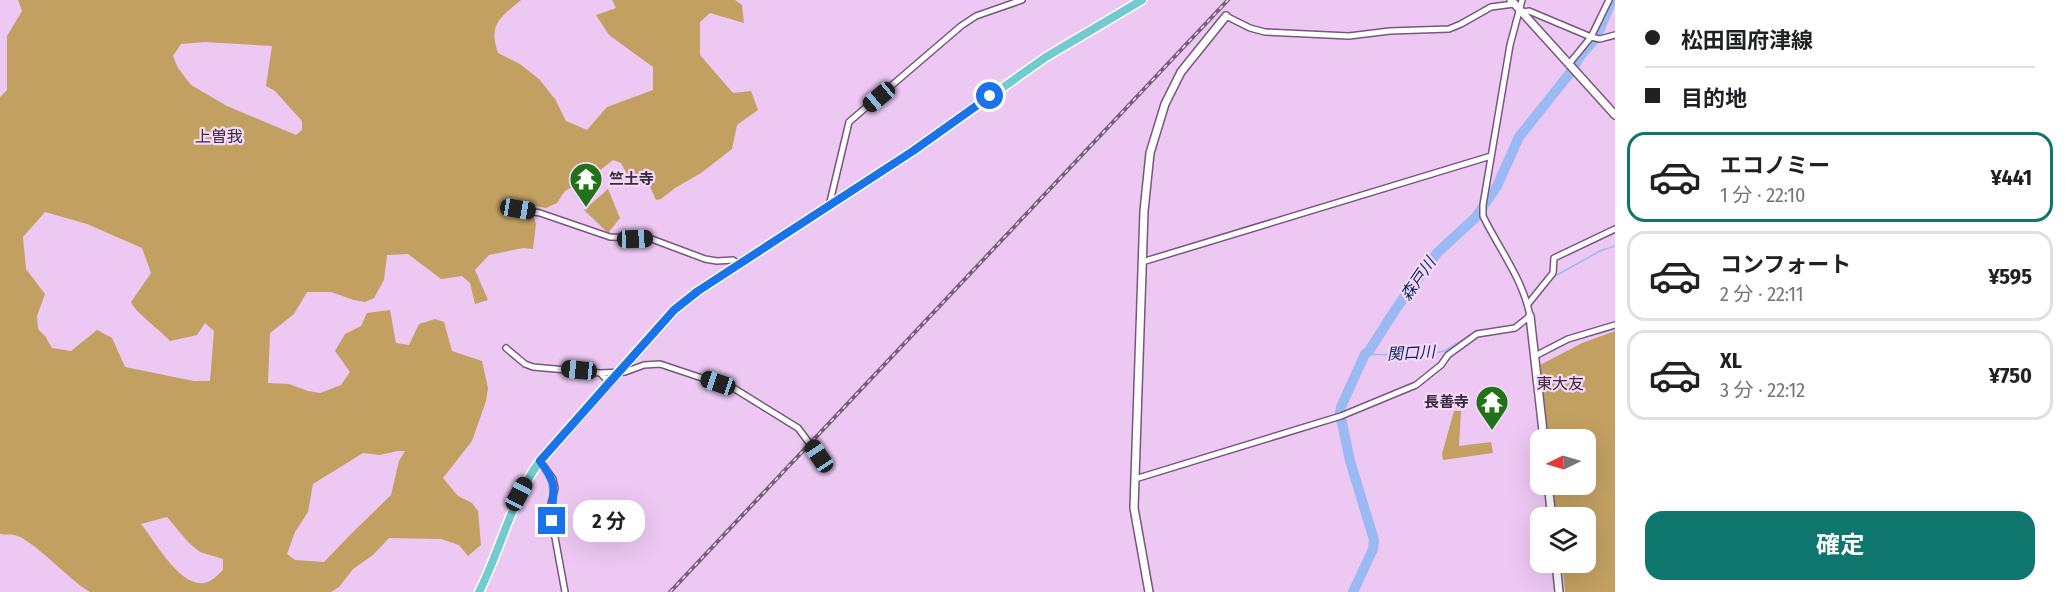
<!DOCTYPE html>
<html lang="ja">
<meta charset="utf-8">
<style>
body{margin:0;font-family:"Fira Sans Condensed","Noto Sans JP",sans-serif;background:#f2f2f2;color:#202124;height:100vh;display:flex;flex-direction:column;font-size:22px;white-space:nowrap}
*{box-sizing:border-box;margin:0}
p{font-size:20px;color:#757577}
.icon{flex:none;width:33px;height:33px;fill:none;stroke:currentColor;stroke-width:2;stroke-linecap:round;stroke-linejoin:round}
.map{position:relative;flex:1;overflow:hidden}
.side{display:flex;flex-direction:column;background:#fff;width:450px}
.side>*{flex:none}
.banner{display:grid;align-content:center;height:132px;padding:0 30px;background:#fff}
.needle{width:39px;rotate:265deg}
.tools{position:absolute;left:1530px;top:429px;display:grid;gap:12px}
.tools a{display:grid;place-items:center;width:66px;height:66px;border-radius:12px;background:#fff;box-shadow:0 6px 24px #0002;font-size:30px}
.end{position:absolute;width:27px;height:27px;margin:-14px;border:8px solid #1a73e8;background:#fff;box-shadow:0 0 0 3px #fff}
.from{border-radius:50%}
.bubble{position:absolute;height:42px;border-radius:18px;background:#fff;box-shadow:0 6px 24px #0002;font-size:20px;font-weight:700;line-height:42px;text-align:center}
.car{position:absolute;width:18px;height:36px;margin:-18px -9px;border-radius:8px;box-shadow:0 0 4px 2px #0007;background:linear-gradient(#222 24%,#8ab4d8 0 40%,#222 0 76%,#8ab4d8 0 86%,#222 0)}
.banner b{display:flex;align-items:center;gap:21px;height:57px;font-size:22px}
.banner b+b{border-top:2px solid #e0e0e0}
.banner i{width:15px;height:15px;background:#202124}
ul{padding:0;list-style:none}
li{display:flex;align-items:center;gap:18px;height:90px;margin:0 12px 9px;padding:0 18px;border:3px solid #e0e0e0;border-radius:18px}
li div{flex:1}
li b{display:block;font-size:22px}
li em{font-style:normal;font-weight:700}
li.current{border-color:#0f766e}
li>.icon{width:54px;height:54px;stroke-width:1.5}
.cta{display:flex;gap:12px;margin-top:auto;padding:12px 30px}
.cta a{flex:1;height:69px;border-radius:18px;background:#0f766e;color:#fff;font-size:24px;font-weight:700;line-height:69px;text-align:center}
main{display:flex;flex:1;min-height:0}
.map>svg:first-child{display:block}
.green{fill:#c2a061;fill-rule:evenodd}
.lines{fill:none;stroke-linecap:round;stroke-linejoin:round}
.stream{stroke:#9bbaf3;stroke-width:1.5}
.river{stroke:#9bbaf3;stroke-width:10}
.minor-casing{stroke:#77577d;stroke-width:8}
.tertiary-casing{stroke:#77577d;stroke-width:10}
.primary-casing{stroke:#fff;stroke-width:11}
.minor{stroke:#fff;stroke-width:5}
.tertiary{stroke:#fff;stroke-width:7}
.primary{stroke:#73cacf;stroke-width:8}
.rail-casing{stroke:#745f78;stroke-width:4}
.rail{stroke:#f5d8fa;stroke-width:1.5;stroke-dasharray:4.5;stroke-linecap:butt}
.primary-bridge-casing{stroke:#fff;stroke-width:11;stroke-linecap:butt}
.primary-bridge{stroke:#73cacf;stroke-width:8}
.route{stroke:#1a73e8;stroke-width:8}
.labels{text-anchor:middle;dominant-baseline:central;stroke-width:4.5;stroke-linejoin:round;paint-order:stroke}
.poi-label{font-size:15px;font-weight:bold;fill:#392b3b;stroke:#f5d8fa;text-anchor:start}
.neighbourhood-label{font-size:16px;fill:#392b3b;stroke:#f5d8fa}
.water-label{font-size:16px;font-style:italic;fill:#08255d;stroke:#f5d8fa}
</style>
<main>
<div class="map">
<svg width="1615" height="592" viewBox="0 0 1615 592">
<rect width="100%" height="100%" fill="#ecc8f2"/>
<path class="green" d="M18,0H521C500,18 488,24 498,53L520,64L539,79L555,99L566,121L587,130L607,107L653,90V67L609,35L596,15L616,8L612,0H735L742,5L744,23L710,13L700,22V55L733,93L751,91L758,110L737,125L732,149L701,173L675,188L661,199L656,200L648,182L634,187L621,163L613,160L594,175L565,191L557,203L546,208L530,205L536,224L533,249L523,248L489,255L475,270L488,300L475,304L470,283L462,276L441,279L408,254L387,255L384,280L374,298L365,302L354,300L331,292H307L294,314L270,333L268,383L289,384L308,391L320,393L341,385L350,372L335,351L345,334L361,326L367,313L390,310L396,343L409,345L419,324L435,319L444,322L452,351L482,361L488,388L486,401L472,441L443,478L458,496L472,503L478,511L481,545L468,556L459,545L441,539L389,538L373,555L353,569L339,587L331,592H90C70,581 32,538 14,535C10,534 5,535 0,534V97L7,90V36L22,11ZM205,42L272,46L266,86L275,91L302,121V130L296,135L227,106L191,85L178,68L173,56L181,44ZM45,212L87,224L142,248L151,273L131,302C135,312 161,331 170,341L197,335L205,323L214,331L210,381H194L125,367L112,338L97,330L71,351L52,348L45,336L38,329L37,316L45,294L26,269L23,237ZM398,451H405L399,461L391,495L351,534L324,562L295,560L287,554L295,532L308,512L313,484L363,453L380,455ZM167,517L189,543L200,552L223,559V570C219,574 213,580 208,582C182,592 155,541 141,524Z
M608,189L620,218L608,233L584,210Z
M1615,331V592H1565L1562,563L1586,562V518L1557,517L1553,485L1586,484V440L1548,439L1540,365L1582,343Z
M1454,411H1461L1459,446L1491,442L1493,453L1443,460L1442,454Z"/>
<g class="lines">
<path class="stream" d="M1557,275L1600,251L1615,246
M1512,326L1520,320
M1365,354L1417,356L1445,351L1476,331L1508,327"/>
<path class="river" d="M1353,592L1373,549L1374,540L1350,461L1340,413L1341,407L1365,354L1369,351L1397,307L1437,253L1476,217L1497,186L1519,137L1570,73L1581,55L1596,38L1612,0"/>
<defs>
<path id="minor" d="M1522,12L1529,11L1591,37L1600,39L1615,35
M1226,16L1250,28L1265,32L1349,36L1390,31L1449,29L1461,24L1491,7L1514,4
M1569,64L1591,37L1609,0
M829,206L849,122L961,26L976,16L1022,0
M518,209L540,213L610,237L649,238L705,259L717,261L733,260L739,264
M1142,262L1491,156
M1528,304L1553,273L1554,258L1615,229
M506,348L525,364L533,367L600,373L609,382
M1535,356L1568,339L1615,325
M600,373L625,372L644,365L660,364L735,389L798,428L819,456
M540,461L553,479L555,488L551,504L552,521L565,592
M1135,479L1341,416L1416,385L1441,365L1448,355L1477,334L1515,328L1530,316C1523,279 1499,249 1483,216V205L1510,45L1522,0"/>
<path id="tertiary" d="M1511,0L1615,115
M1530,316L1544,440
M1548,484L1552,518
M1556,562L1559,592
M1149,592L1134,508L1144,211L1150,153L1165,104L1181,72L1226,16"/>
<path id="primary" d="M624,366L674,310L698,291L913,151L1046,57L1142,0
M479,592C501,549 511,500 540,461L610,381"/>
</defs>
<use href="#minor" class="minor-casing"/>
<use href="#tertiary" class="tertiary-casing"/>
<use href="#primary" class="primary-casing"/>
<use href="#minor" class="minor"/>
<use href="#tertiary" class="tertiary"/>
<use href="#primary" class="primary"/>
<defs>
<path id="rail" d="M670,592L1228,0"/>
</defs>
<use href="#rail" class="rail-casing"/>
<use href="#rail" class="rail"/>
<defs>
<path id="primary-bridge" d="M610,381L624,366"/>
</defs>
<use href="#primary-bridge" class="primary-bridge-casing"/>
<use href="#primary-bridge" class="primary-bridge"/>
</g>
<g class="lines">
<path class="route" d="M552,521C551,488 561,490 540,461L674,310L698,291L913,151L990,96"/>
</g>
<defs>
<symbol id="temple-pin" viewBox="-11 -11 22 30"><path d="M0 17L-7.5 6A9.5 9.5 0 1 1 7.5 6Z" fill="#227219" stroke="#f5d8fa"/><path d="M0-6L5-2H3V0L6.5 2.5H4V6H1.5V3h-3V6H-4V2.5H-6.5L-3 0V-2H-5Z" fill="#fff"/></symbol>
</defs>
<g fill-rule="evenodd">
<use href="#temple-pin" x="567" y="160" width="38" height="52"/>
<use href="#temple-pin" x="1473" y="383" width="38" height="52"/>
</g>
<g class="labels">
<g class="poi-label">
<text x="609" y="179">竺土寺</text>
<text x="1469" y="402" text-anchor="end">長善寺</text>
</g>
<g class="neighbourhood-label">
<text x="219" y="136">上曽我</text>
<text x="1560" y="383">東大友</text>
</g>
<g class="water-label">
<text transform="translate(1418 279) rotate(-55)">森戸川</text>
<text transform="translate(1411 353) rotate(-3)">関口川</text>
</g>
</g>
</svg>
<div class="tools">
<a><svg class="needle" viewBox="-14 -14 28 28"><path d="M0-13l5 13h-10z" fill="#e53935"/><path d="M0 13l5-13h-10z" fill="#757577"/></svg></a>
<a><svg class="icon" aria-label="layers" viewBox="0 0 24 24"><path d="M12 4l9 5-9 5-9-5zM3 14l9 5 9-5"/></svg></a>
</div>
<i class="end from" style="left:990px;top:96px"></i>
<i class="end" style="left:552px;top:521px"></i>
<div class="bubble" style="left:573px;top:500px;width:72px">2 分</div>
<i class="car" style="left:879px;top:97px;rotate:230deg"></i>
<i class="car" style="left:518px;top:209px;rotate:99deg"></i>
<i class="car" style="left:635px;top:239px;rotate:88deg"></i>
<i class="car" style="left:579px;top:370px;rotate:276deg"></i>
<i class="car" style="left:718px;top:383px;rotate:289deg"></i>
<i class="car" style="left:819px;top:456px;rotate:326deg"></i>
<i class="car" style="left:519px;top:494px;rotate:28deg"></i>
</div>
<section class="side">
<div class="banner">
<b><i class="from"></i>松田国府津線</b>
<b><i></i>目的地</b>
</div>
<ul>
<li class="current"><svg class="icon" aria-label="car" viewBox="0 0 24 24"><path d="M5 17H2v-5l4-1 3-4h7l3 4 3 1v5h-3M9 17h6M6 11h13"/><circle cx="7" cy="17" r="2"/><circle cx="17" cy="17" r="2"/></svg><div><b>エコノミー</b><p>1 分 · 22:10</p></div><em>¥441</em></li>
<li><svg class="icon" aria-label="car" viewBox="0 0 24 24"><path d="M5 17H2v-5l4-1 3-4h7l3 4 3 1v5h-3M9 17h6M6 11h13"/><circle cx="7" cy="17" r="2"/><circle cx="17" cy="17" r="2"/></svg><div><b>コンフォート</b><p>2 分 · 22:11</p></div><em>¥595</em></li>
<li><svg class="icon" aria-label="car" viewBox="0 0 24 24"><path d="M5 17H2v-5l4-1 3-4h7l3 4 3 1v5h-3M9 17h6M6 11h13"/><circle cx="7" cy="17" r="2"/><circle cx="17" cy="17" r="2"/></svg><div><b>XL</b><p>3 分 · 22:12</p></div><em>¥750</em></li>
</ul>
<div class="cta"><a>確定</a></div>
</section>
</main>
